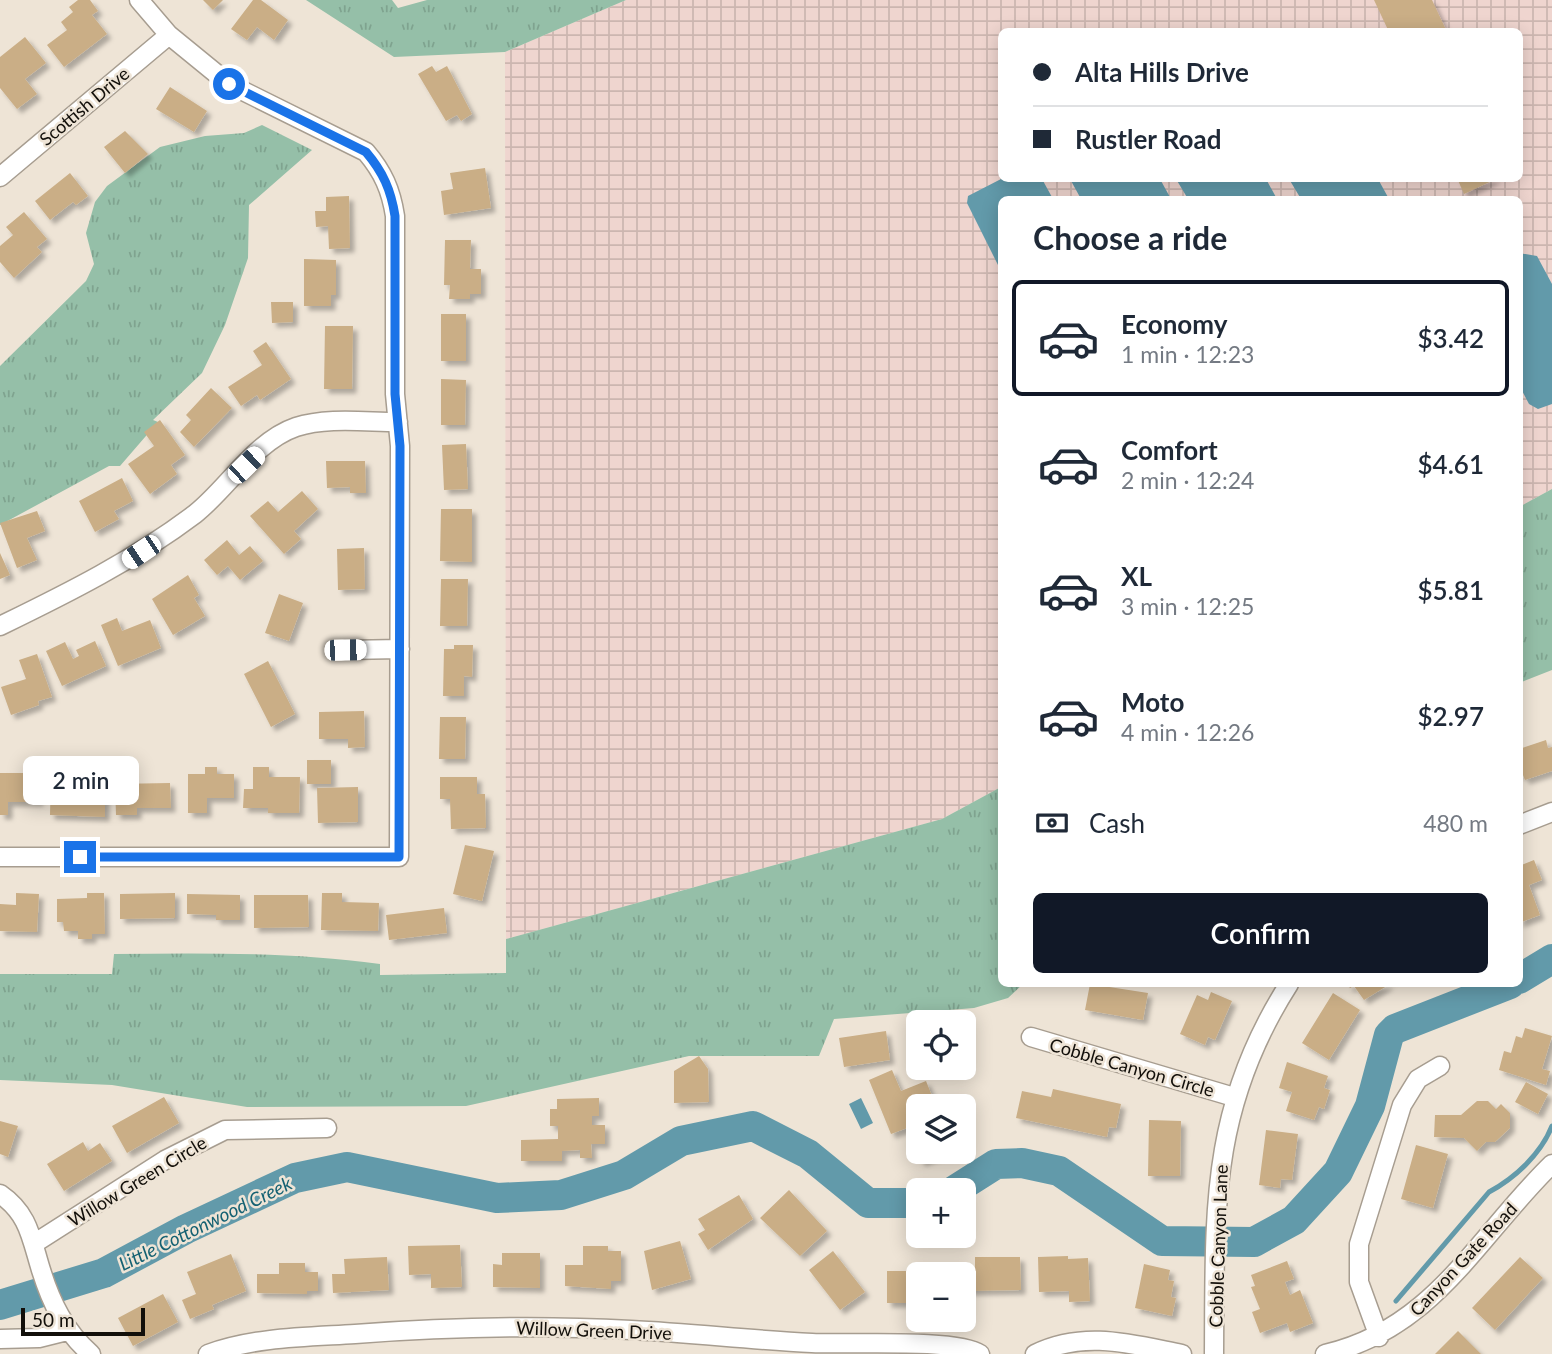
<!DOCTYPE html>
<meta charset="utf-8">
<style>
body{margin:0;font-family:Lato,sans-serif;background:#f2f2f3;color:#1f2937;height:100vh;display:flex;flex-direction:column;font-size:26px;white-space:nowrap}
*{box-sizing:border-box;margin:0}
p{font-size:23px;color:#747a83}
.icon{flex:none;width:38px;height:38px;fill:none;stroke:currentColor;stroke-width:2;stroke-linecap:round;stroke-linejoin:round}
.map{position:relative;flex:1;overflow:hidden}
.side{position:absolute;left:998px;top:196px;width:525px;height:791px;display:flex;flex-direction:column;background:#fff;border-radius:10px;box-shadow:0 4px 18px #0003}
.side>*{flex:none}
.guide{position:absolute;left:998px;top:28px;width:525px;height:154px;border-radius:10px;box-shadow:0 4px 18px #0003;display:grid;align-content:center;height:154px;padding:0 35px;background:#fff}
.controls{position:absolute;left:906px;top:1010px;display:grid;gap:14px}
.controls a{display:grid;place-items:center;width:70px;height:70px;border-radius:10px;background:#fff;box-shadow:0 4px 18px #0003;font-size:35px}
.scale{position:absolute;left:21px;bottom:18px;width:124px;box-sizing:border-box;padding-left:7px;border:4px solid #120f0a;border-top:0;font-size:19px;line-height:24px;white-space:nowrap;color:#120f0a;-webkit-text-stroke:5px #eee4d6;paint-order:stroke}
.end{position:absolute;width:32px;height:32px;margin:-16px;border:9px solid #1a73e8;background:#fff;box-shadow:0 0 0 4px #fff}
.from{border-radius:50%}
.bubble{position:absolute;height:49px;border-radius:10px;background:#fff;box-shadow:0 4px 18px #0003;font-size:23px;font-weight:600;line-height:49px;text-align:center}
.car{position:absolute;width:21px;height:42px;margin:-21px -10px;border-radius:9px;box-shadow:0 0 5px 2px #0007;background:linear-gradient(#fff 24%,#345 0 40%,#fff 0 76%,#345 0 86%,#fff 0)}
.guide b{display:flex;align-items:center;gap:24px;height:66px;font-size:26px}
.guide b+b{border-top:2px solid #e0e1e3}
.guide i{width:18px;height:18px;background:#1f2937}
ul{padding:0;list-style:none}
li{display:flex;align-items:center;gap:21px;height:116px;margin:0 14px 10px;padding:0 21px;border:4px solid transparent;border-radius:10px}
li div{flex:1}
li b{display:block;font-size:26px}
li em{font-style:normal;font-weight:600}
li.selected{border-color:#111827}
li>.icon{width:63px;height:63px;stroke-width:1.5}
h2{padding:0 35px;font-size:32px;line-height:84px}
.pay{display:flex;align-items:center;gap:18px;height:77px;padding:0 35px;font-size:26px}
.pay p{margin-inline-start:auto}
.primary-button{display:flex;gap:14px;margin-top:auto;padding:14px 35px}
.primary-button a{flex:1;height:80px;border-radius:10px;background:#111827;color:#fff;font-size:28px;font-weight:600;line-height:80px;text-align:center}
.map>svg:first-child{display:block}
.industrial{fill:url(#industrial-grid);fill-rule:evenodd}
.grass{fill:url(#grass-tufts)}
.water{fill:#629aaa}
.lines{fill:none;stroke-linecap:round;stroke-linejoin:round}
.stream{stroke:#629aaa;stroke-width:5}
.river{stroke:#629aaa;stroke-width:30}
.building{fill:#caae86;filter:url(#shadow)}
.minor-casing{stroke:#a79d90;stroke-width:21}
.minor{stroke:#fff;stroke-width:18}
.route{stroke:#1a73e8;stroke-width:9}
.labels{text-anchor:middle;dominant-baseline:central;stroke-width:5;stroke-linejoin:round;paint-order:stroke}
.street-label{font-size:18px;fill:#120f0a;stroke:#eee4d6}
.water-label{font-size:19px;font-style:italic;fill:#156172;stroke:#eee4d6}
</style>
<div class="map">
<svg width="1552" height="1354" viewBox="0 0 1552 1354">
<defs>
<pattern id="industrial-grid" width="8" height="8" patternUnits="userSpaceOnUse" patternTransform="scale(1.75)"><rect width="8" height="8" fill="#efd5cf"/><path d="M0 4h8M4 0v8" fill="none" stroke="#ccb6b0"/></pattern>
<pattern id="grass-tufts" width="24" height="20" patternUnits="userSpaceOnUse" patternTransform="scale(1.75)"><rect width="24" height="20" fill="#95bfa8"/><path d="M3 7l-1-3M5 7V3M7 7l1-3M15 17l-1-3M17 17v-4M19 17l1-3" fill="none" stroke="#7fa38f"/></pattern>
<filter id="shadow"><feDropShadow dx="4.5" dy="4.5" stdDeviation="2" flood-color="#0004"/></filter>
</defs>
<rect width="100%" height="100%" fill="#eee4d6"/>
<path class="industrial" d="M626,0H1552V489L1519,507V200H1001V787L942,819L506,939L505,52ZM1001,32H1519V178H1001Z"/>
<path class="grass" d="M306,0H392L398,8L427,0H626L505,52L394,57Z
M262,125L312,150L249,205L248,258L225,325L202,373L153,420L158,422L120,466H109L0,525V366L86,281L94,264L86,233L95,202L107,186L160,147L205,136L244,133Z
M1552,489V670L1519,683V507Z
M1001,787V984H1023L1008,998L974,1008L834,1019L819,1056H689L466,1106L247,1107L112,1085L0,1080V974H112L114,954C204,953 291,952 380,964V975L506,973V939L942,819Z"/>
<path class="water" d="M1003,178L1042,179L1053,199L1001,200V271L967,203L968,196Z
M1070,179H1160L1171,199H1081Z
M1176,179H1266L1277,199H1188Z
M1289,179H1378L1389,199H1301Z
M1519,253L1537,256L1552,284V404L1538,409L1529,404L1519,385Z
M861,1098L873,1123L861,1129L849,1104Z"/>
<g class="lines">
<path class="stream" d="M1396,1301L1489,1192C1515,1178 1541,1154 1552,1126"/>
<path class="river" d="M1519,979L1552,959
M955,1190L996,1164L1022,1163L1059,1171L1162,1241L1254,1242L1294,1220L1338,1172L1370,1106L1389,1035L1395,1029L1510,984
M0,1305L104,1273L186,1229L295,1178L347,1167L497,1198L561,1195L624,1175L681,1141L753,1126L808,1154L868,1203H919"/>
</g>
<path class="building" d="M78,0H90L98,11L92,15L107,34L64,67L47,45L67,30L61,22L73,12L69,7Z
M203,0H223L213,10Z
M253,0H261L288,20L274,40L257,27L247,40L231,29Z
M1374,0H1432L1447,32H1389Z
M25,37L46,63L25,79L37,94L17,109L0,88V57Z
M432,66L436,72L447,66L472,114L461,121L457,115L446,121L418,74Z
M170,87L207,111L194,132L156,109Z
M125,131L148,154L125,173L104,147Z
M485,168L491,208L444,215L441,191L453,189L450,173Z
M70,173L88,196L76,205L73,202L50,220L35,201Z
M1457,178H1498L1464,194Z
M349,196L350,248L329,249L328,226L316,227L315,211H326V197Z
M24,212L47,239L37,247L42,252L14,278L0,262V246L13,235L6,227Z
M445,240H471L470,269H481V294H470V299H449L450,285H444Z
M304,259L336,260V295H331V306H304Z
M271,302H293V322L272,323Z
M441,314H466V361H441Z
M325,326H353L352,389H324Z
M266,342L291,379L260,400L257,395L241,406L228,387L262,365L253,351Z
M441,379L466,380L465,425H441Z
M211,388L232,408L194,447L180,432L191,420L186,415Z
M160,420L185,455L171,465L177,474L150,494L128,464L154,446L144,432Z
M466,444L468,489L444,490L442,445Z
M326,461H365L366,493H350V487L327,488Z
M122,478L133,501L114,511L119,519L95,532L79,501Z
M302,491L318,509L294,531L301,539L284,554L250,516L268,501L278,512Z
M441,509H472V562L440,561Z
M37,511L45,531L27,538L37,560L17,568L0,523Z
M227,540L239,555L250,546L263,561L240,580L228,566L217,575L204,560Z
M364,548L365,589L338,590L337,549Z
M0,553L10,575L0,579Z
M188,575L199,595L194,598L205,616L173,635L152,599Z
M441,579H468L467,626H440Z
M279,594L303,603L289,641L265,633Z
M117,618L122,631L150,620L161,648L118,666L101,625Z
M95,641L106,666L62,686L46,651L65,642L73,659L79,656L76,650Z
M454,645H473L472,677L464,676V696H443L444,649H454Z
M37,654L52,697L38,701L39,705L11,715L1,687L26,679L19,660Z
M268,661L295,714L271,727L244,674Z
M364,711L365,747L348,748V739H319V712Z
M440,717H466L465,759H439Z
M1546,740L1548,748L1552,747V771L1525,780L1523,775L1519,776V749Z
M307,760H331V784H307Z
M205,767H217V774H234V798H207V813H188V774H205Z
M253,767H269V777H300L299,813H268V808H243L244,789H253Z
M0,773H39V802H8V815H0Z
M51,773L67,774V784H105V817L50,815Z
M440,777H477V794H485L486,828L451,829L450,799H440Z
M170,783L171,808H137V815H116L115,784Z
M358,787V822L318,823L317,788Z
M465,845L494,851L482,901L453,894Z
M1534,860L1542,880L1529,885L1540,915L1519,923V866Z
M16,893L39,894L37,932L0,931V904L16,905Z
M87,893H104L105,934H92V939H78V931H64L63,922H57V899L87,898Z
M175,893V918L120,919V894Z
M322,893H342V902L379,903L378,931L321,930Z
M187,894L240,895V920H216V915L187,914Z
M254,895H308L309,927L254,928Z
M444,908L447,933L389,940L386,915Z
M1090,984L1148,993L1143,1020L1085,1010Z
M1347,984H1390L1364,1000L1354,986L1350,988Z
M1211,992L1232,1001L1215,1040L1208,1037L1205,1045L1180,1034L1197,995L1208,1000Z
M1333,993L1360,1010L1329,1060L1302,1043Z
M1525,1028L1552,1036L1542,1069L1550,1071L1546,1085L1499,1070L1504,1051L1511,1053L1516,1036L1522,1038Z
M886,1031L890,1060L844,1067L839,1038Z
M699,1056L708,1069L709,1102L674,1103V1071Z
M1287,1062L1328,1076L1324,1088L1330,1090L1324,1109L1319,1107L1314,1120L1286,1111L1292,1092L1279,1088Z
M892,1070L901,1091L926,1081L934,1101V1106H919V1152H946L921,1162L907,1128L891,1134L869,1080Z
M1526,1082L1548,1094L1538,1114L1515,1102Z
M1053,1089L1121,1104L1116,1128L1109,1127L1107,1137L1016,1118L1022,1091L1051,1097Z
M164,1097L179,1123L127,1153L112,1126Z
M599,1098V1116H592V1125H605V1144H591L592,1158H580V1150L562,1151V1161H521V1140L558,1139V1126H550V1109H557V1099Z
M1477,1101H1488L1496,1109L1501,1104L1510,1113V1128L1495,1142H1486L1477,1151L1464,1138L1434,1137L1435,1115H1461Z
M1149,1120L1181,1121L1180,1176H1148Z
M0,1121L18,1126L8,1157L0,1154Z
M1266,1130L1298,1134L1292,1180L1281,1179L1280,1188L1259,1185Z
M83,1142L88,1151L100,1143L112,1161L64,1191L47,1164Z
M1416,1145L1448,1154L1433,1208L1401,1199Z
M789,1190L827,1231L800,1256L760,1218Z
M739,1195L753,1219L708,1250L698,1234L705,1230L698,1219Z
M680,1241L691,1279L652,1290L644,1251Z
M460,1245L462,1287L431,1288V1274L409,1275L408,1246Z
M583,1246H608V1251H621V1281H611V1289L565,1286V1265H583Z
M833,1251L865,1292L840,1310L809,1270Z
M502,1253H540V1288L493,1287V1264L502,1265Z
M231,1254L246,1291L212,1305L214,1309L190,1319L182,1300L196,1294L187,1272Z
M1068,1256V1259L1088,1258L1090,1301L1069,1302V1291L1039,1292L1038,1257Z
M387,1257L389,1290L333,1293L332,1274H345L344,1259Z
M975,1257H1020L1021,1290L966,1291V1271H975Z
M1520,1257L1543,1278L1495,1330L1472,1308Z
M1287,1261L1294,1279L1285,1282L1290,1295L1300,1290L1313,1323L1290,1332L1287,1323L1260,1333L1252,1312L1260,1309L1251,1287L1255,1286L1251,1275Z
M279,1263H305V1272H318V1291H307V1294L257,1293V1274H279Z
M1144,1264L1170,1270L1168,1280L1174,1281L1171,1297L1176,1298L1172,1316L1135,1308Z
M887,1271H934V1274H919V1303H887Z
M163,1294L178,1322L133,1346L118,1318Z
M1458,1331L1481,1354H1435Z"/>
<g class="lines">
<defs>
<path id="minor" d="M0,177L169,35
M0,626C68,593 134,560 195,514C228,488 255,441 296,427C327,417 365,422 398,422
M345,650L400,649
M1519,825L1552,812
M0,857H399L400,446L395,394V216C391,190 383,172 366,152L229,84L169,35L139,0
M1031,1037L1234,1097
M0,1194C29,1214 31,1238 41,1270C51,1302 65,1332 91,1354
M35,1243L165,1160L225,1130L327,1128
M1379,1337L1359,1282V1244L1402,1105L1418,1079L1440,1066
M0,1339L39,1338L67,1331
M208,1354C254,1337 307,1337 355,1334C447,1327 539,1325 631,1330C692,1333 751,1340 812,1343C846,1345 957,1338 980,1354
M1035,1354C1084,1330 1131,1344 1182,1354
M1214,1354C1215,1212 1209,1109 1289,984
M1325,1354C1434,1329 1477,1237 1552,1164"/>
</defs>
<use href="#minor" class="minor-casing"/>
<use href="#minor" class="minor"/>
</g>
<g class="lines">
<path class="route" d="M80,857H399L400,446L395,394V216C391,190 383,172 366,152L229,84"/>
</g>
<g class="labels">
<g class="street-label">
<text transform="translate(84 106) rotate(-40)">Scottish Drive</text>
<text transform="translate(1132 1067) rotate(16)">Cobble Canyon Circle</text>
<text transform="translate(137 1181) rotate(-31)">Willow Green Circle</text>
<text transform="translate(1218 1246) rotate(-88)">Cobble Canyon Lane</text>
<text transform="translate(1463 1259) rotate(-47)">Canyon Gate Road</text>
<text transform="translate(594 1330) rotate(2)">Willow Green Drive</text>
</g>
<g class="water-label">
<text transform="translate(205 1223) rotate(-26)">Little Cottonwood Creek</text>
</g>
</g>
</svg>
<div class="controls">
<a><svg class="icon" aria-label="locate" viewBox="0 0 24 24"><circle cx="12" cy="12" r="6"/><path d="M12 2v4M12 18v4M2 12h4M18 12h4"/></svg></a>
<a><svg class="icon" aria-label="layers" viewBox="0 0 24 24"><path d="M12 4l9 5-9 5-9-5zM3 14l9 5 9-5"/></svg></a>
<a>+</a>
<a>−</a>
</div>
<div class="scale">50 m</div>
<i class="end from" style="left:229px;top:84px"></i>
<i class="end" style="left:80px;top:857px"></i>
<div class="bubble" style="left:23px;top:756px;width:116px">2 min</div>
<i class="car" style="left:246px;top:465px;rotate:46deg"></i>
<i class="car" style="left:141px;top:552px;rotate:236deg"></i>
<i class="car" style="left:345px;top:650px;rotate:89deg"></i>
<div class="guide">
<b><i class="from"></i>Alta Hills Drive</b>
<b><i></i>Rustler Road</b>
</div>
<section class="side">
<h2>Choose a ride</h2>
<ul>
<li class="selected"><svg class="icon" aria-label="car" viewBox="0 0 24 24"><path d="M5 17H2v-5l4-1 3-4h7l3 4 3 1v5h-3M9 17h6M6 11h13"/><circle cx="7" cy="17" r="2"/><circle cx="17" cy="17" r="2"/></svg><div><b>Economy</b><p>1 min · 12:23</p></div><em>$3.42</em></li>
<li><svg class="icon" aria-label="car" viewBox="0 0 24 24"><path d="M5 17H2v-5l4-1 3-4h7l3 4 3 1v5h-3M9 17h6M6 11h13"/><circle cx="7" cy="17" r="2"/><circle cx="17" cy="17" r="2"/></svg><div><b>Comfort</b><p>2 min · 12:24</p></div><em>$4.61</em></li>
<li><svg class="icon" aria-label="car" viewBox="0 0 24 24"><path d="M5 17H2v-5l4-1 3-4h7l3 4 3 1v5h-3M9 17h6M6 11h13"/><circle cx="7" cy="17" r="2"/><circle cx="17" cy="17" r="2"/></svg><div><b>XL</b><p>3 min · 12:25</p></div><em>$5.81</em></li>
<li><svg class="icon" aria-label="car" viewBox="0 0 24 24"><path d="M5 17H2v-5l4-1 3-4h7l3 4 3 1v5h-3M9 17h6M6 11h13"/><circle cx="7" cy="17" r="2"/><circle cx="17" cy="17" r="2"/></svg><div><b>Moto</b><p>4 min · 12:26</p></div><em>$2.97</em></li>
</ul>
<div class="pay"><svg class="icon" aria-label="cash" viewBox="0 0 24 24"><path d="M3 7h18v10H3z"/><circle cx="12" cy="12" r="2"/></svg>Cash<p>480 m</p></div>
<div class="primary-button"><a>Confirm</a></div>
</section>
</div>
